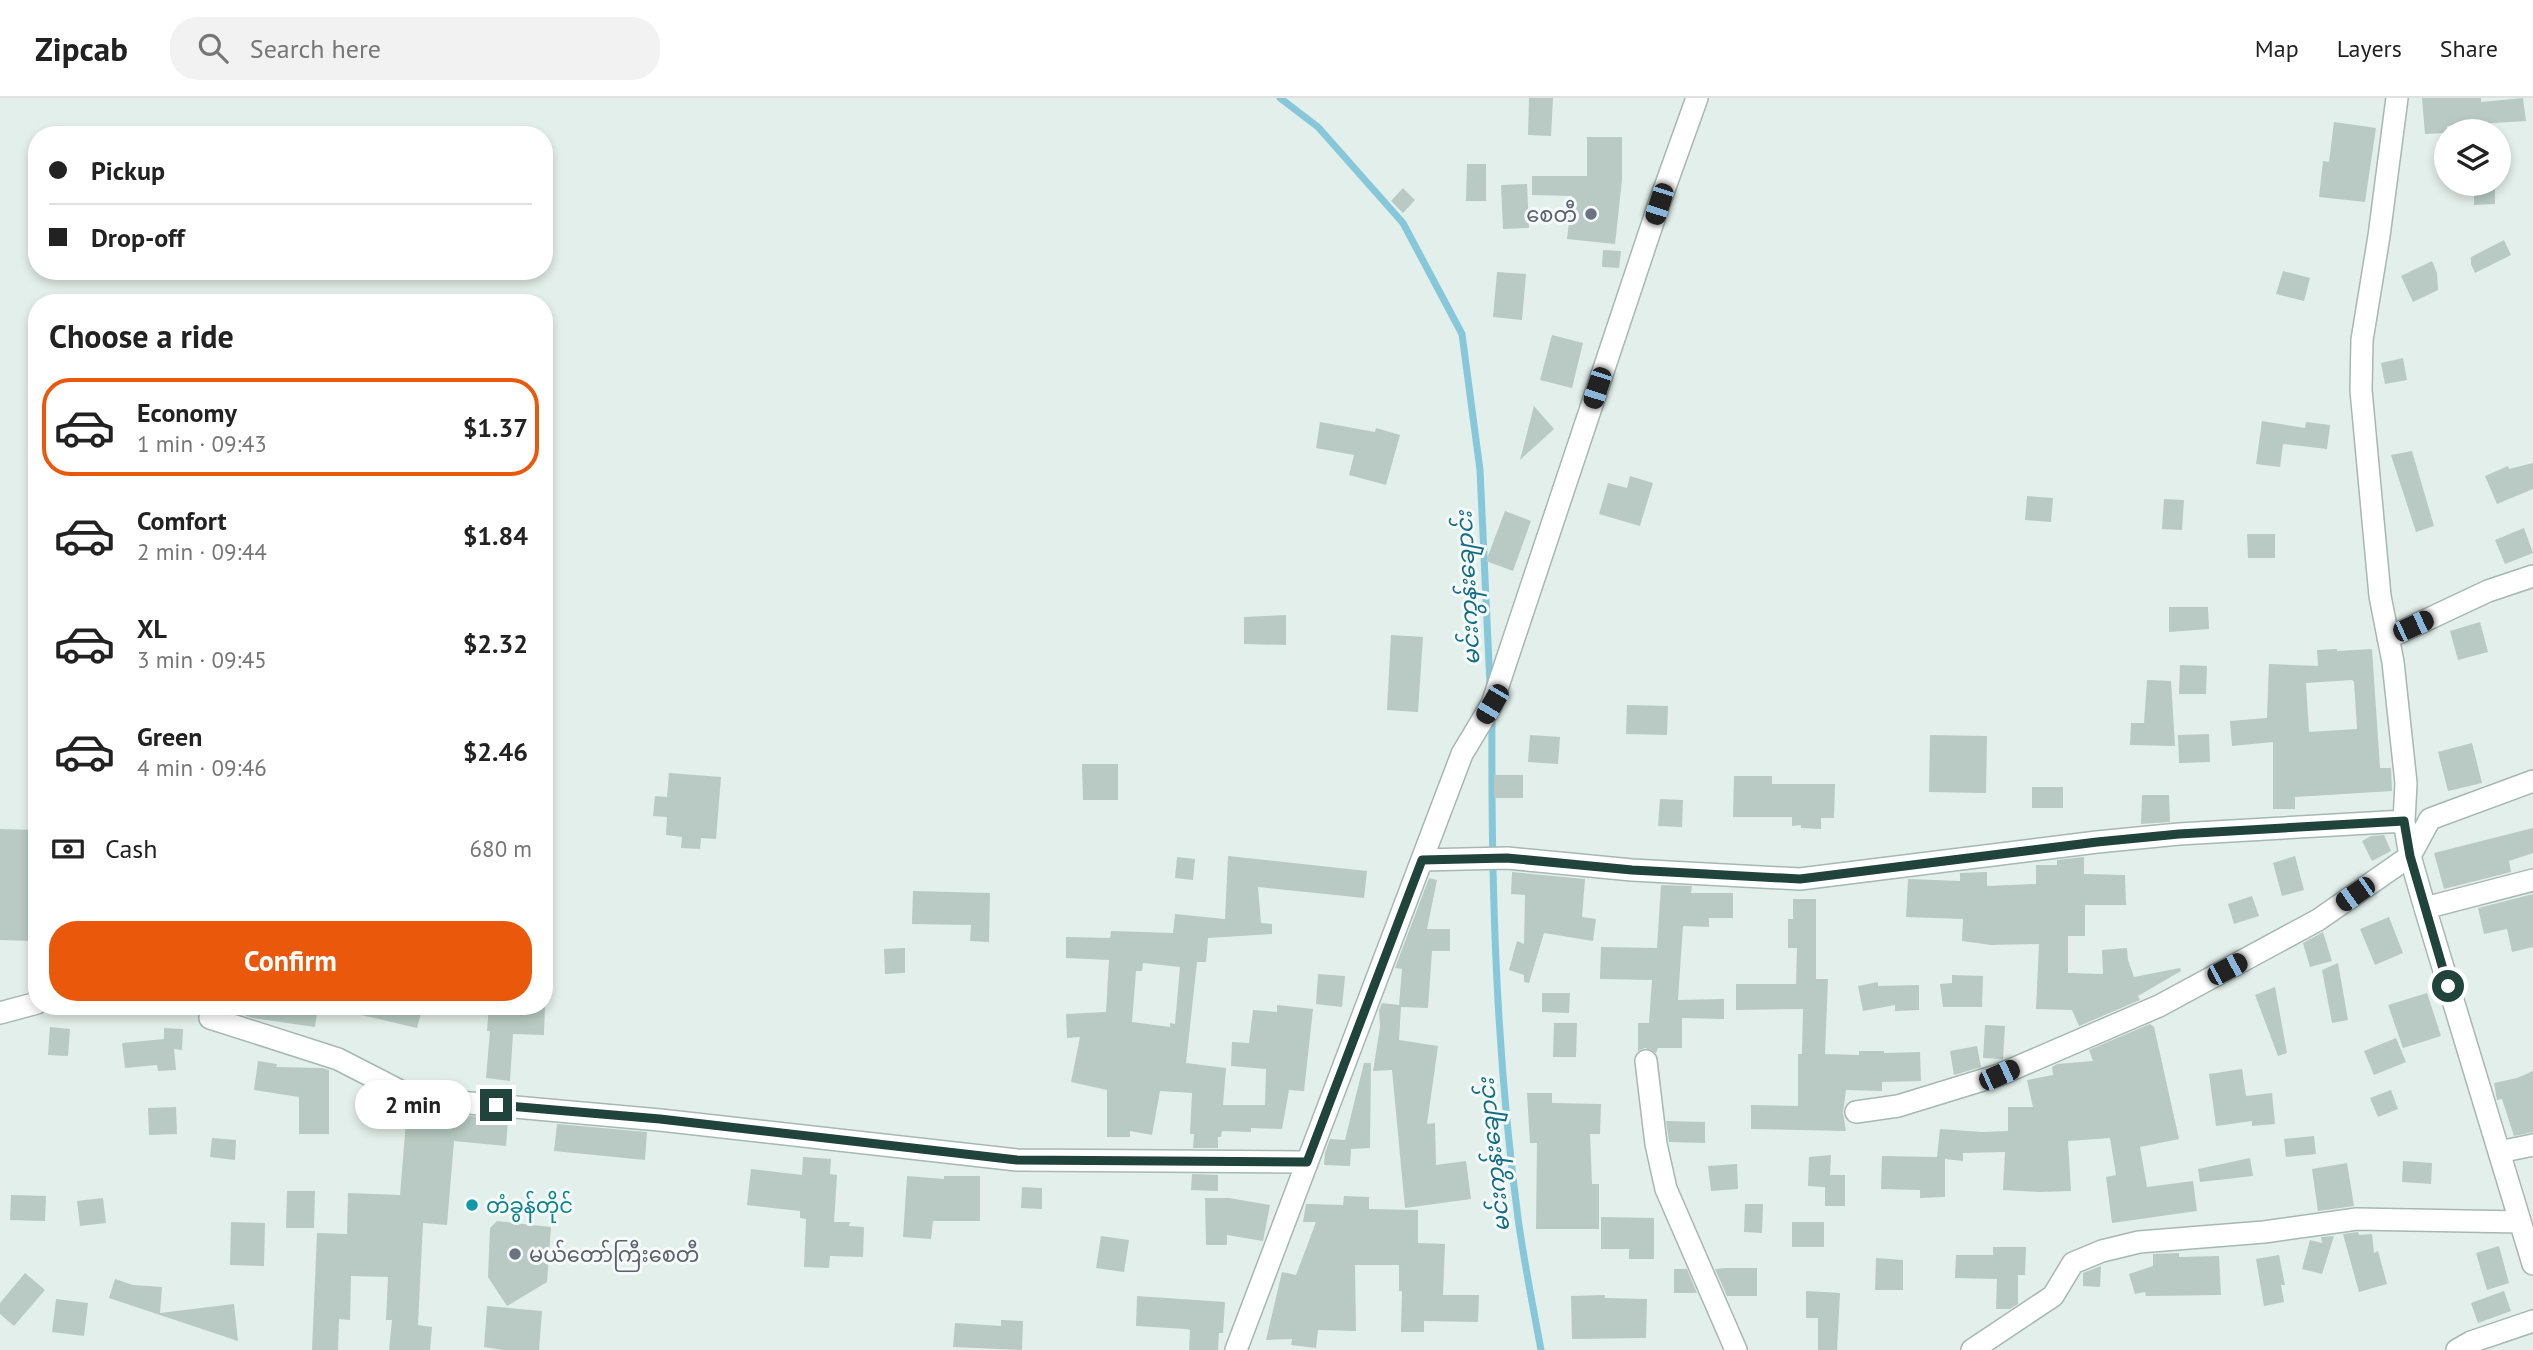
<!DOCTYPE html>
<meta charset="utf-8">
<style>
body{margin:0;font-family:"PT Sans","Noto Sans Myanmar",sans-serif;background:#f2f2f2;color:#222;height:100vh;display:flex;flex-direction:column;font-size:26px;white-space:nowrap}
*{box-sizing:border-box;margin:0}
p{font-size:23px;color:#767676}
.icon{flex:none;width:38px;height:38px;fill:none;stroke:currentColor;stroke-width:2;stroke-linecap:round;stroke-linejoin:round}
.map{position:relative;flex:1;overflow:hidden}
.details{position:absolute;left:28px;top:196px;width:525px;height:721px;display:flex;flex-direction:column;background:#fff;border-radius:28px;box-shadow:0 4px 10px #0003}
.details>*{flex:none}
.hud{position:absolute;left:28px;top:28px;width:525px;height:154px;border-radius:28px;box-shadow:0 4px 10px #0003;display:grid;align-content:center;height:154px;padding:0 21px;background:#fff}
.tools{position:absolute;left:2434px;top:21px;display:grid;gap:14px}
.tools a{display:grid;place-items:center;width:77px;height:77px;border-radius:50%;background:#fff;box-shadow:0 4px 10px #0003;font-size:35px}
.end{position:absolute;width:32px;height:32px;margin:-16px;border:9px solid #20433b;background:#fff;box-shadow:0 0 0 4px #fff}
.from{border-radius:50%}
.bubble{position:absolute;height:49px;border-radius:24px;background:#fff;box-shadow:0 4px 10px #0003;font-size:23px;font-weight:700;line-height:49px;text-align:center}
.car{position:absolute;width:21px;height:42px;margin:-21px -10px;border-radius:9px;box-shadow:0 0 5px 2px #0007;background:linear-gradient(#222 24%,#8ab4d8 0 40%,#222 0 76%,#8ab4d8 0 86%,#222 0)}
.hud b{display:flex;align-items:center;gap:24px;height:66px;font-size:26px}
.hud b+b{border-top:2px solid #e0e0e0}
.hud i{width:18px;height:18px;background:#222}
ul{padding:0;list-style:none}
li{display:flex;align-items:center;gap:21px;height:98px;margin:0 14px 10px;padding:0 7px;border:4px solid transparent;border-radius:28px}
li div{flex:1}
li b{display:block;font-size:26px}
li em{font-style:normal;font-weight:700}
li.active{border-color:#ea580c}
li>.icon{width:63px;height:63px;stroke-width:1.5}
h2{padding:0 21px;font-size:32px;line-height:84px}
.pay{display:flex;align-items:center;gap:18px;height:77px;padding:0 21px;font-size:26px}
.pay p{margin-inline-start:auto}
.button{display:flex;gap:14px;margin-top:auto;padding:14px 21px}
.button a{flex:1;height:80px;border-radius:28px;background:#ea580c;color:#fff;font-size:28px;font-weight:700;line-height:80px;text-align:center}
header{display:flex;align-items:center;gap:42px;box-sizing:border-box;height:98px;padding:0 35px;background:#fff;border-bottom:2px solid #e0e0e0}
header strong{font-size:33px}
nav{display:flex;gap:38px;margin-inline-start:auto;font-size:24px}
.search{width:490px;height:63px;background:#f2f2f2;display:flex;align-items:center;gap:18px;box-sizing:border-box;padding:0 24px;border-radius:28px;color:#767676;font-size:26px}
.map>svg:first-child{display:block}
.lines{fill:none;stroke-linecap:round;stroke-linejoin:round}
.stream{stroke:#86c8d9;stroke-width:7}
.building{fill:#b8cac3;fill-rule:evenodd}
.minor-casing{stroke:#a5b8b2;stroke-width:24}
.tertiary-casing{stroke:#a5b8b2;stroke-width:24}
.minor{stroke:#fff;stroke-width:21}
.tertiary{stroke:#fff;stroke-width:21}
.route{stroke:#20433b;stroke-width:9}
.worship-dot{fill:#6b7280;stroke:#f5faf8;stroke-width:2.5}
.culture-dot{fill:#0f9aa8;stroke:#f5faf8;stroke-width:2.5}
.labels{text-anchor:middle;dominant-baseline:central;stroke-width:6;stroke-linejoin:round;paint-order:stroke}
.worship-label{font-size:21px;fill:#5b616d;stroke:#f5faf8;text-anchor:end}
.culture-label{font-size:21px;fill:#0d838f;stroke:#f5faf8;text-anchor:start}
.water-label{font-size:23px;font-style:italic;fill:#136d86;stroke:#f5faf8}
</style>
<header>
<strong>Zipcab</strong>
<div class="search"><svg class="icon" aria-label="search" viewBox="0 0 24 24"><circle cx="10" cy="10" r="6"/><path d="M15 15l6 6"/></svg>Search here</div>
<nav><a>Map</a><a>Layers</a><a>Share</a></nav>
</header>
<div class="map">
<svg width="2533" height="1252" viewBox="0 0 2533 1252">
<rect width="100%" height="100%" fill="#e3efea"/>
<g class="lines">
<path class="stream" d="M1280,0L1318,29L1403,125L1462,236L1480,372L1490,587
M1492,620C1491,787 1496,955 1518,1120C1524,1164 1533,1208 1541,1252"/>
</g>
<path class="building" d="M1529,0H1553L1551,38L1528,37Z
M2422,0H2481V4L2523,0L2526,23L2447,28L2446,35L2425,36Z
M2334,24L2376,30L2365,104L2319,99L2323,63L2329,64Z
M1587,39H1622V82L1615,146L1567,141L1572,98L1532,97V78H1587Z
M1467,66H1486V103H1466Z
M1527,86L1529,130L1503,131L1501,87Z
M2474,86H2495V106L2474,107Z
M1403,90L1415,102L1403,115L1391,103Z
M2504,142L2511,157L2475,175L2471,166V159Z
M1603,152L1621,153L1619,170L1602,169Z
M2432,163L2437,175L2438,192L2413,204L2401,178Z
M2283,173L2310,180L2304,203L2276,196Z
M1497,174L1526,176L1522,222L1493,219Z
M1552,237L1583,245L1572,290L1540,282Z
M2403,260L2407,282L2385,286L2381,265Z
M1534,308L1554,331L1520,362Z
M2262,323L2305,330L2306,324L2330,327L2327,351L2283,346L2280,369L2256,366Z
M1320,324L1375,334L1376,330L1400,337L1386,387L1349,377L1354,357L1316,350Z
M2412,353L2434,428L2416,434L2391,357Z
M2533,365V391L2497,406L2485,378L2508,368L2509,371Z
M1630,378L1653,385L1640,428L1599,416L1608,385L1627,390Z
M2027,398L2053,400L2051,424L2025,422Z
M2164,401L2184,402L2182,432L2162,431Z
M1505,413L1531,423L1513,473L1486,463Z
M2524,430L2533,455L2505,466L2495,442Z
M2247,436H2275V460H2248Z
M2169,509H2208L2209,531L2169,534Z
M1286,517V547L1244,546V519Z
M2480,524L2488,554L2458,562L2450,533Z
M1391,537L1423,539L1418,614L1387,612Z
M2337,551V553L2372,551L2380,670H2391L2392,693L2295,699V711H2273V644L2232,648L2230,623L2267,620L2269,566L2318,568L2317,552ZM2352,582L2354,584L2357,631L2309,634L2306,585Z
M2180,567L2207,568L2206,596H2179Z
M2147,582L2171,583L2175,648L2130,647L2131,625H2144Z
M1627,607L1668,608L1667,637L1626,636Z
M2209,636L2210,664L2179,665L2178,637Z
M1530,637L1560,639L1558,666L1528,664Z
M1930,637L1987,638L1986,695L1929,694Z
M2472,645L2482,685L2448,693L2438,654Z
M1082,666H1118V702H1083Z
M669,675L721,679L716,741L701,740L700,751L681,750L682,739L666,737L667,719L653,718L655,698L667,699Z
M1494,677H1523V700H1494Z
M1734,678H1772V686H1835L1834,720H1821V731L1801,730V727L1792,728V719H1733Z
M2032,689H2063V710H2032Z
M2142,697H2169L2170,724L2141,726Z
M1660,701L1683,702L1682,729L1658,728Z
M2533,730V755L2509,763L2511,774L2444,791L2434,755Z
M0,731L37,732L36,843L0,842Z
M2384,737L2391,753L2372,763L2362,743L2371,738Z
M1228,758L1367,773L1364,800L1258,789L1261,825L1272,826V836L1208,840L1206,864H1197L1186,965L1226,970L1223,1007H1265L1266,971L1231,968L1232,944L1249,945L1253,912L1277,914V907L1313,911L1304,993L1289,992L1282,1031L1251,1030V1034L1222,1033L1221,1039H1218V1050H1193L1194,1036H1190L1192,995L1160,993L1152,1037L1130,1033V1039H1107V992L1071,984L1080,939L1067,940L1066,916L1106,914L1109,862L1066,860V839L1110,840L1111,833L1173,835L1175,816L1225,821ZM1143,865L1180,869L1175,926L1170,925V929L1132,924L1136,873H1142Z
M2295,758L2304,792L2282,798L2273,765Z
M1177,759L1195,761L1193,782L1175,780Z
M2084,759V776L2125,777L2126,807H2085V838H2068V875L2103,876L2102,852L2127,850L2128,862L2134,879L2180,870L2181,873L2138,898L2140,902L2079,928L2072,912L2036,911L2039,846L1991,847L1962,843L1963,821L1906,819L1908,781L1960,783V775L1987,774V788L2036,786V767H2057V762Z
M1512,774L1585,781L1582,819L1596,821L1593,843L1544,835L1529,885L1524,884V877L1509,872L1517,843L1524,846L1525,797L1511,796Z
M1429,780L1437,782L1427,831H1450V853H1432L1428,910L1401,909L1399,942L1438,948L1427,1026L1435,1025L1436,1067L1466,1063L1471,1101L1405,1110L1392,972L1373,973L1380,929L1379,912L1382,905L1399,907L1402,871L1395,870Z
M1661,787L1692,788L1691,795H1733V820H1709V829L1683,828L1678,902L1724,901V921L1682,920V950H1658L1656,955L1645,950L1638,953V925H1649L1652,882L1600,881L1601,849L1657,850Z
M913,793L990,795L989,844L970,843L971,827L912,826Z
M2533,796V849L2512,854L2507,831L2484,836L2478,810Z
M2252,798L2259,818L2234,826L2228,806Z
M1793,801H1816V881H1828L1825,956L1859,957V953H1884V955L1920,954L1921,983L1882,984V993L1846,992L1843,1015L1846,1033L1751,1031V1007L1798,1008V956H1802L1803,911L1736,912V886H1796L1797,850H1788V821H1793Z
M2389,819L2403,855L2375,867L2360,831Z
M2323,834L2332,863L2310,869L2303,845Z
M905,850V875L885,876L884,851Z
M2338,865L2348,922L2332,925L2322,872Z
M1318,876L1345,878L1342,909L1316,906Z
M1952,877L1983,878L1982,909H1943L1940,886L1952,885Z
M1878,884V888L1919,887V912L1895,913V907L1863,913L1858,888Z
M2275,889L2287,955L2278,958L2255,897Z
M1542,895H1570L1569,915L1542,914Z
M2427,895L2441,938L2403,950L2388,907Z
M247,908H318L315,929L253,920L246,918Z
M354,908H423L417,930L353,915Z
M489,908H545L544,937L513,936L510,983L486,980L490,933H487Z
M1554,925H1577L1576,959H1553Z
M2150,926L2154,929L2179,1041L2140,1049L2147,1089L2193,1083L2197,1113L2112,1125L2106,1079L2116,1077L2110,1040L2068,1043L2071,1093L2039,1094L2003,1092L2005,1054L1963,1055V1063L1945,1061V1099L1920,1100V1092L1881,1091L1882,1058L1937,1059L1940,1031L1982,1034L2008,1033V1009H2033L2027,982L2053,977L2052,969L2057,966L2093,963L2089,952Z
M1985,927L2005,928L2003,961L1983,960Z
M50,929L70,931L68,958L48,957Z
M164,930L183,931L182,952L174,951L176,972L158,973L157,967L125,970L122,945L164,941Z
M2396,940L2406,964L2374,977L2364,953Z
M1977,948L1981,969L1954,977L1950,953Z
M258,963L277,966L276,969L322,970L329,972V1036H299V999L254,992Z
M1364,965H1371L1370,1050L1351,1051L1350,1068L1324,1067L1325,1055L1330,1041L1345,1042Z
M2242,971L2246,998L2272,995L2275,1026L2252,1028V1023L2216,1028L2209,976Z
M2533,973V1034L2514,1038L2502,1001L2497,1002L2494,985L2517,980Z
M2391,992L2398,1011L2378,1019L2370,1000Z
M1527,995H1552V1005L1601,1006L1600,1036H1590L1592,1086H1599V1131H1536L1537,1045H1530Z
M176,1009L177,1036L149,1037L148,1010Z
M407,1011L508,1022L506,1048L454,1043L447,1127L423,1125L418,1227L432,1229L430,1252H389L392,1222H386L388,1179L351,1178L350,1222L339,1221L338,1252H312L317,1135L347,1136L348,1095L400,1097Z
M1666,1023L1705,1024V1045L1669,1044Z
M557,1026L647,1034L645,1062L554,1053Z
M2314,1038L2316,1056L2286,1059L2284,1041Z
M212,1040L236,1042L235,1062L210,1059Z
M1831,1057L1830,1077H1845V1108H1825V1089L1808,1088L1809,1059Z
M803,1059L831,1061L830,1076L837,1077L834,1124H850L849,1128L864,1129L863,1159L830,1158L829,1170L804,1169L806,1121L800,1120V1113L747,1107L751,1071L802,1077Z
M2250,1060L2253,1078L2200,1084L2198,1071Z
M2403,1063L2432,1065L2431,1086L2402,1084Z
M2347,1065L2354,1108L2318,1113L2312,1071Z
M1737,1066L1738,1091L1711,1093L1708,1068Z
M1192,1076L1218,1077V1093L1191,1092Z
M907,1078L944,1081V1078H980V1123H933L931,1141L903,1139Z
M1022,1089L1042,1090V1111L1021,1110Z
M287,1093H315L314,1130H286Z
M11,1097L46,1098L45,1123L10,1122Z
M1344,1098L1369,1099V1111L1418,1112V1145L1445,1146L1443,1197H1479L1478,1224L1424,1223V1234H1401L1402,1193H1399V1167H1355L1356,1233L1318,1232L1316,1250L1291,1247L1292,1241L1266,1242L1282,1174L1296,1177L1316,1124H1303L1306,1106L1343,1107Z
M103,1100L106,1125L80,1128L77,1103Z
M1205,1100H1229L1270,1107L1263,1143L1227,1137V1147H1206Z
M1745,1106H1763L1762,1135L1744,1134Z
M1601,1119L1654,1120V1161H1629V1151H1601Z
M497,1123L551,1129L547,1184L507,1208L488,1179L490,1130Z
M231,1124L265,1125L264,1168L230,1167Z
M1792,1124H1824V1149H1792Z
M2358,1134L2359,1137L2372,1136L2374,1155L2378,1153L2387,1186L2359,1194L2343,1136Z
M1101,1138L1129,1142L1124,1174L1096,1170Z
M2334,1138L2322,1176L2302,1171L2310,1142L2322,1145L2321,1139Z
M2499,1148L2509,1185L2487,1192L2476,1155Z
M1993,1149H2026L2025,1177H2018V1206L2010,1211H1996L1997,1181L1955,1180L1956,1157H1993Z
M2179,1155V1159L2219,1158L2221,1197L2146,1198L2145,1194L2135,1196L2129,1176L2153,1168V1156Z
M2279,1157L2285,1187H2281L2284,1204L2264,1208L2256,1161Z
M1876,1160L1903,1162V1192H1875Z
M2101,1168L2100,1189L2083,1188V1175Z
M1727,1170H1757V1198H1727L1715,1171Z
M1674,1171H1687L1697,1195H1674Z
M25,1175L45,1192L14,1228L0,1216V1205Z
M115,1181L133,1187L162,1189L160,1215L234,1206L238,1243L109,1200Z
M1806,1193L1840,1195L1837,1252H1818V1220H1806Z
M2504,1193L2511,1213L2478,1225L2471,1205Z
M1605,1197V1200L1647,1201L1646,1240L1572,1241L1571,1198Z
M1137,1198L1225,1204L1223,1235H1219L1218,1252H1189L1190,1232L1186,1231L1136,1228Z
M56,1201L88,1205L84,1238L52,1234Z
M487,1208L542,1213L539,1252H503L484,1249Z
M1001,1222L1023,1223L1022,1252L953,1249L955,1225L1001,1228Z"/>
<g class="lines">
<defs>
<path id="minor" d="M2397,0L2379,138L2362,242L2361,292L2380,498L2393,564L2406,685L2404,723L2410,758L2425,810L2533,1166
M2388,540L2488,493L2533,478
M1422,762L1507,760L1632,772L1800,781L2097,744L2179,736L2404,723
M2425,810L2533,782
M0,915L37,905
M210,920L338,961L414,1000L660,1022L1017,1062L1307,1064
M1646,963L1656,1046L1666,1091L1736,1252
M1856,1014L1898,1008L1999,977L2159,908L2318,822L2410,758L2430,721L2533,683
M2499,1054L2533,1047
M1236,1252L1462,656L1492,606L1659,106L1697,0
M1972,1252L2053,1198L2073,1165L2102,1153L2139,1144L2264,1134L2357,1121L2520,1124"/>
<path id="tertiary" d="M2457,1252L2471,1244L2533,1223"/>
</defs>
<use href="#minor" class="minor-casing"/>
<use href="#tertiary" class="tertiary-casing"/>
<use href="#minor" class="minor"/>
<use href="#tertiary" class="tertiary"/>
</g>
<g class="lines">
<path class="route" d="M496,1007L660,1021L1017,1062L1307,1064L1422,762L1507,760L1632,772L1800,781L2097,744L2179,736L2404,723L2410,758L2448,888"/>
</g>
<g class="worship-dot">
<circle cx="1591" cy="116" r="7"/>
<circle cx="515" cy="1156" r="7"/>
</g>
<circle class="culture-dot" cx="472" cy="1107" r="7"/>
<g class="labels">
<g class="worship-label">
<text x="1577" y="116">စေတီ</text>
<text x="529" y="1156" text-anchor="start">မယ်တော်ကြီးစေတီ</text>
</g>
<g class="culture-label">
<text x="486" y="1107">တံခွန်တိုင်</text>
</g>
<g class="water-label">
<text transform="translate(1467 490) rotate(-93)">မင်းကွန်းချောင်း</text>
<text transform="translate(1493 1057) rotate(-96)">မင်းကွန်းချောင်း</text>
</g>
</g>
</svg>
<div class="tools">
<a><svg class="icon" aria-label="layers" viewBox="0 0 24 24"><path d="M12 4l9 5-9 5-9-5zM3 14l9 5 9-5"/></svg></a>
</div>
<i class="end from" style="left:2448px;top:888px"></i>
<i class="end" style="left:496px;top:1007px"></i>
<div class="bubble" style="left:355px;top:982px;width:116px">2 min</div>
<i class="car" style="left:1659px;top:106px;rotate:198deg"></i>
<i class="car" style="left:1597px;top:290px;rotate:198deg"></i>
<i class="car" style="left:2413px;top:528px;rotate:65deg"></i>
<i class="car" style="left:1492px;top:606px;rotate:211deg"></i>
<i class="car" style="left:2355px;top:796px;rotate:235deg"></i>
<i class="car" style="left:2227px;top:871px;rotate:62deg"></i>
<i class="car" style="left:1999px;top:977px;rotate:66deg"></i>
<div class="hud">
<b><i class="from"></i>Pickup</b>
<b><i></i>Drop-off</b>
</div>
<section class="details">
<h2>Choose a ride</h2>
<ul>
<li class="active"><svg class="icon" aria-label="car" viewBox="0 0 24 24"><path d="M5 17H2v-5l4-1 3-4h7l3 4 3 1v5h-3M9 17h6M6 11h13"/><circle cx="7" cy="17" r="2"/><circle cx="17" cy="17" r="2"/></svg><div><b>Economy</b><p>1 min · 09:43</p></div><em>$1.37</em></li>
<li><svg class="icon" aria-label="car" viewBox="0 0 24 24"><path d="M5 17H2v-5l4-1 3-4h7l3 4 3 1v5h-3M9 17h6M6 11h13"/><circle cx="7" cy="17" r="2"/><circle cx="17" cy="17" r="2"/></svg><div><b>Comfort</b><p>2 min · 09:44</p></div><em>$1.84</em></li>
<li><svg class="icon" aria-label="car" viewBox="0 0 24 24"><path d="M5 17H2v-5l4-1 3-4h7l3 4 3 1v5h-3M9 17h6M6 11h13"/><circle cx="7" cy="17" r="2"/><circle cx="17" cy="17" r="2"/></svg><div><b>XL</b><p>3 min · 09:45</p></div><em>$2.32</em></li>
<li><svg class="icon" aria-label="car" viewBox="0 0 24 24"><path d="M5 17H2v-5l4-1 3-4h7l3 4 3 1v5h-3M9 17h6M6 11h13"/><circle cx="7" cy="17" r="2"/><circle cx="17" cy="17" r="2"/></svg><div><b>Green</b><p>4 min · 09:46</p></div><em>$2.46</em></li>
</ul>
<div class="pay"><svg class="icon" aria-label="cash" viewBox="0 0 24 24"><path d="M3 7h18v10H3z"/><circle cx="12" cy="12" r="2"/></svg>Cash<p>680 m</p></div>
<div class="button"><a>Confirm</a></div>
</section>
</div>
